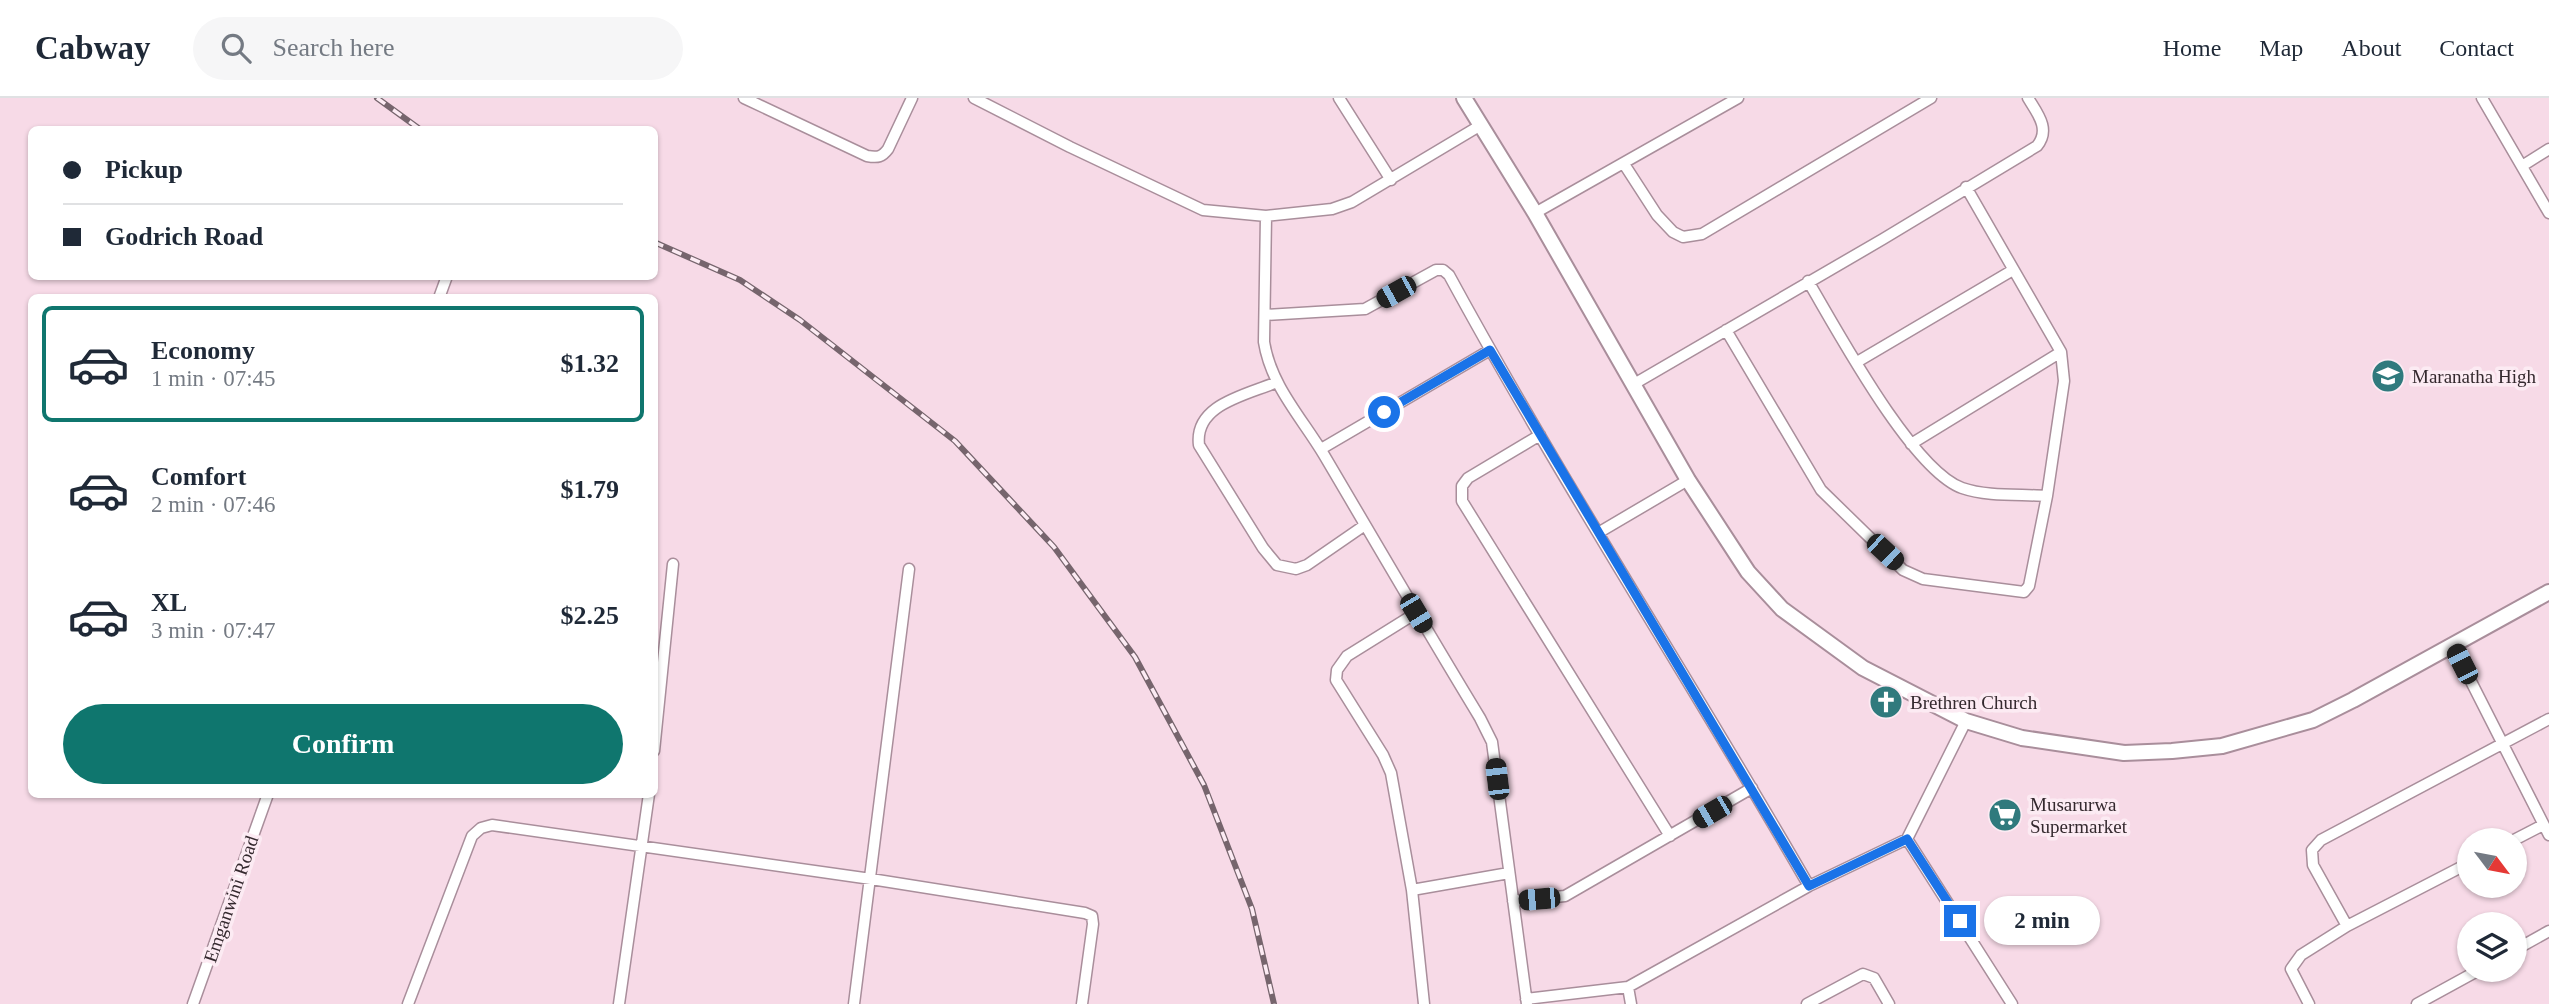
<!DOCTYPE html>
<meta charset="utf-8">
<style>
body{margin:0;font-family:Georgia,serif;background:#f6f6f7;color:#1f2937;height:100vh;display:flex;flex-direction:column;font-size:26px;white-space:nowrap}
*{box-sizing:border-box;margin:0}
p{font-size:23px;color:#747a83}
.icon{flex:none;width:38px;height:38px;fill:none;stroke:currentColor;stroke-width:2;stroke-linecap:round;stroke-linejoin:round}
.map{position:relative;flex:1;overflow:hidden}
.details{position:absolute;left:28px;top:196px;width:630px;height:504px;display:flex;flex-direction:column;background:#fff;border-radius:10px;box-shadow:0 2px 5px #0004}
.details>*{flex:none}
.hud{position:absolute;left:28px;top:28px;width:630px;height:154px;border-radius:10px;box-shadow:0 2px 5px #0004;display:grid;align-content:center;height:154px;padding:0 35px;background:#fff}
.needle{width:46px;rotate:122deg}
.fabs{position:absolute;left:2457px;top:730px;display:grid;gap:14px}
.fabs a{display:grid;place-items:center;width:70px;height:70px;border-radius:50%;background:#fff;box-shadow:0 2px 5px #0004;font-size:35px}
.end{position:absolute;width:32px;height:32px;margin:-16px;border:9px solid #1a73e8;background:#fff;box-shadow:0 0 0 4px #fff}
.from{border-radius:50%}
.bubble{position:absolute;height:49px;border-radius:24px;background:#fff;box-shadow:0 2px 5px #0004;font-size:23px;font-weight:800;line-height:49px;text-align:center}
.car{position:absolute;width:21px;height:42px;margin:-21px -10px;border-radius:9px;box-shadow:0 0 5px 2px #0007;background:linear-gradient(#222 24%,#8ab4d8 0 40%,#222 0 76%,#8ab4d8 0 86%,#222 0)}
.hud b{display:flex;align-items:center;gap:24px;height:66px;font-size:26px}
.hud b+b{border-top:2px solid #e0e1e3}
.hud i{width:18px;height:18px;background:#1f2937}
ul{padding:12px 0 0;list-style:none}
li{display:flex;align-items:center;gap:21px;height:116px;margin:0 14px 10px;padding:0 21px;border:4px solid transparent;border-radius:10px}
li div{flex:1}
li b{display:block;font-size:26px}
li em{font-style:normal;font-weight:800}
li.on{border-color:#0f766e}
li>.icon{width:63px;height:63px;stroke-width:1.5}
.button{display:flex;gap:14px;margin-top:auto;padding:14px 35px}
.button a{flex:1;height:80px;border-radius:42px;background:#0f766e;color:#fff;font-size:28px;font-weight:800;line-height:80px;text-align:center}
header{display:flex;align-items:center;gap:42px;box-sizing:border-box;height:98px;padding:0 35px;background:#fff;border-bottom:2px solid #e0e1e3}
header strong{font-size:33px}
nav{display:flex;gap:38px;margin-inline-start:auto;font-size:24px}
.search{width:490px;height:63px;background:#f6f6f7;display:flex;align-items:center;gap:18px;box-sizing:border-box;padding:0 24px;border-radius:38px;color:#747a83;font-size:26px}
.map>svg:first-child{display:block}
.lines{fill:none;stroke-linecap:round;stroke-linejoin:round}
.street-casing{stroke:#a98e9b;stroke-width:13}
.secondary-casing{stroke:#a98e9b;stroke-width:18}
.street{stroke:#fff;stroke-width:10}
.secondary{stroke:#fff;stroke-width:14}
.rail-casing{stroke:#76656d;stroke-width:6}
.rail{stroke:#fcebf3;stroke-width:3.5;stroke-dasharray:10;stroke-linecap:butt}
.route{stroke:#1a73e8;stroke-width:9}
.labels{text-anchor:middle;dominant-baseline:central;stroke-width:7;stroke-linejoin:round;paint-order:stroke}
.poi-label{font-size:19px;fill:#34292e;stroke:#fcebf3;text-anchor:start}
.street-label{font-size:19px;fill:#34292e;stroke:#fcebf3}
</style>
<header>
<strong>Cabway</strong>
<div class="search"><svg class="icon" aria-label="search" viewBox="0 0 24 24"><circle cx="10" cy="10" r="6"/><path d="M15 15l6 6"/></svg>Search here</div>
<nav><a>Home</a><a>Map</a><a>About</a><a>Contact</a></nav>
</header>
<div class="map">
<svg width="2549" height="906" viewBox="0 0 2549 906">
<rect width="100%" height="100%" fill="#f7dae7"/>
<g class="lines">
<defs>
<path id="street" d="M744,0L867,58C878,60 882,59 888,51L912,0
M974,0L1070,49L1203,112L1266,118L1332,111L1352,104L1481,27
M1339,0L1391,82
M2482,0L2549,115
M1624,66L1657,117L1673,134L1683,139L1702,136L1931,0
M2522,68L2549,51
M1535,115L1738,0
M1266,118L1264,244C1271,288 1302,320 1324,357C1376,445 1427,533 1480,620L1492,644L1527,906
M1808,183C1837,232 1912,372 1962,390C1988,399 2020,396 2047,398
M439,200L447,178
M1265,217L1365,211L1436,172H1443L1449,177C1562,385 1691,583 1809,788
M1726,232L1821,392L1903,472L1923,481L2024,494L2029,488L2047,398L2064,283L2061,254L1966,89
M1857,264L2013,172
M1277,284C1247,297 1194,306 1199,347L1263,450L1277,467L1296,471L1307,467L1365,427
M1634,286L1883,141L2037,48C2051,31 2037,15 2028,0
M1540,337L1468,380L1462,388V403L1670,738
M1911,346L2061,254
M1321,351L1490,252
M1598,435L1688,382
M1416,515L1347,558L1337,572L1336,582L1383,657L1391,675L1412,792L1424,906
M2452,546L2549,737
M654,653L673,466
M1907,741L2012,906
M2514,742L2543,727
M1412,792L1509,775
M1513,803L1565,798L1752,690
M2347,828L2313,767L2312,752L2321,742L2549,621
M2515,852L2549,833
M1628,889L1631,906
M1526,901L1628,889L1809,788L1907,741L1966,623
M193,906L268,696
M408,906L472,738L481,730L492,727L871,781L1085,815L1092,818L1093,826L1082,906
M619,906L649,696
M854,906L909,471
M1807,906L1863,876L1874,880L1889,906
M2309,906L2291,871L2301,857L2347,828L2469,765
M2417,906L2479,872"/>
<path id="secondary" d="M1464,0L1535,115L1688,382L1748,474L1782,511L1863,570L1966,623L2022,640L2124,655L2172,653L2222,648L2313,622L2353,602L2549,494"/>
</defs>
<use href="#street" class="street-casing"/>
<use href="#secondary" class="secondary-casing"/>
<use href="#street" class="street"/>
<use href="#secondary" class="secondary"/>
<defs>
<path id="rail" d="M377,0L421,32
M654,144L740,182L800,222L955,343L1054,449L1135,559L1204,687L1252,811L1274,906"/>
</defs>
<use href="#rail" class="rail-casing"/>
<use href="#rail" class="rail"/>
</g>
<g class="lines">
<path class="route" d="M1384,314L1490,252L1809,788L1907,741L1960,823"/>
</g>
<defs>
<symbol id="school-disc" viewBox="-11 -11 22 22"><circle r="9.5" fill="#307a7d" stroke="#fcebf3"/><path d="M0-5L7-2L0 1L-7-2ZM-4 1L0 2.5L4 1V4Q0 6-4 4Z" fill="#fff"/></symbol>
<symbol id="church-disc" viewBox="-11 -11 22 22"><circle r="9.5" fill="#307a7d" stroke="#fcebf3"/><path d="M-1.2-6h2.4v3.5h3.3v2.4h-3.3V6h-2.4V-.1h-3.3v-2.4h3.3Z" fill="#fff"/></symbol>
<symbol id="supermarket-disc" viewBox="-11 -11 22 22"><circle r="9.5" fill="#307a7d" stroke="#fcebf3"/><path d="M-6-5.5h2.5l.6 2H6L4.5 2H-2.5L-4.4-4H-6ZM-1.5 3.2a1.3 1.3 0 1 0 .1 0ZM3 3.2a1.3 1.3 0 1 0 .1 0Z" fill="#fff"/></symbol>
</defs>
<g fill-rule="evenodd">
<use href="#school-disc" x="2369" y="259" width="38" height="38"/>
<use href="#church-disc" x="1867" y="585" width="38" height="38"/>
<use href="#supermarket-disc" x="1986" y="698" width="38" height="38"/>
</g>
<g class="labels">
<g class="poi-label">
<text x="2412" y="278">Maranatha High</text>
<text x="1910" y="604">Brethren Church</text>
<text x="2030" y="706">Musarurwa<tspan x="2030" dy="22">Supermarket</tspan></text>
</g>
<g class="street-label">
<text transform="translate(231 801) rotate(-71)">Emganwini Road</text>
</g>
</g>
</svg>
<div class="fabs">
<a><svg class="needle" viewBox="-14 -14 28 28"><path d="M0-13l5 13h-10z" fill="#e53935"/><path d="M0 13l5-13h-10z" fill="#747a83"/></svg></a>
<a><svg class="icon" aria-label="layers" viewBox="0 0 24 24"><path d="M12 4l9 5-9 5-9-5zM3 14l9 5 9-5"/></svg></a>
</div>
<i class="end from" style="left:1384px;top:314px"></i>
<i class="end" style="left:1960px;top:823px"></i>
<div class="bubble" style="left:1984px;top:798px;width:116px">2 min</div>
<i class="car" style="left:1396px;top:194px;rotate:241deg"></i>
<i class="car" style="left:1885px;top:454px;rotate:133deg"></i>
<i class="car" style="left:1416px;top:515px;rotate:149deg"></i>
<i class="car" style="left:2462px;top:566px;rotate:333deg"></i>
<i class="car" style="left:1497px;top:681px;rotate:353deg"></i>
<i class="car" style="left:1712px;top:714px;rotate:240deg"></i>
<i class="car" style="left:1539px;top:801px;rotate:265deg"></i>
<div class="hud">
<b><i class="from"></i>Pickup</b>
<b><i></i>Godrich Road</b>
</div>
<section class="details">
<ul>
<li class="on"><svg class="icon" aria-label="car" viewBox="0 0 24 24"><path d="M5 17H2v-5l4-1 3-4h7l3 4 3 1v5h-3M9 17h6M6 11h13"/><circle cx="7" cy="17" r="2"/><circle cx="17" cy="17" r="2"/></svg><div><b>Economy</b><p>1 min · 07:45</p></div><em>$1.32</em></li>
<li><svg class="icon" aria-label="car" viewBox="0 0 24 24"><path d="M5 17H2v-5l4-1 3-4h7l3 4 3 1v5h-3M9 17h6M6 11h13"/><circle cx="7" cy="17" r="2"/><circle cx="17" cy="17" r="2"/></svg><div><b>Comfort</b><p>2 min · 07:46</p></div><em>$1.79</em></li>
<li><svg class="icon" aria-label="car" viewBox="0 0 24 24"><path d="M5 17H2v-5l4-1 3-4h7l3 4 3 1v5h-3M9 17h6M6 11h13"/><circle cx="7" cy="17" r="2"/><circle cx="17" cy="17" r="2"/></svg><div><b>XL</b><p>3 min · 07:47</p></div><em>$2.25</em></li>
</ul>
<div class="button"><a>Confirm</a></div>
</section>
</div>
